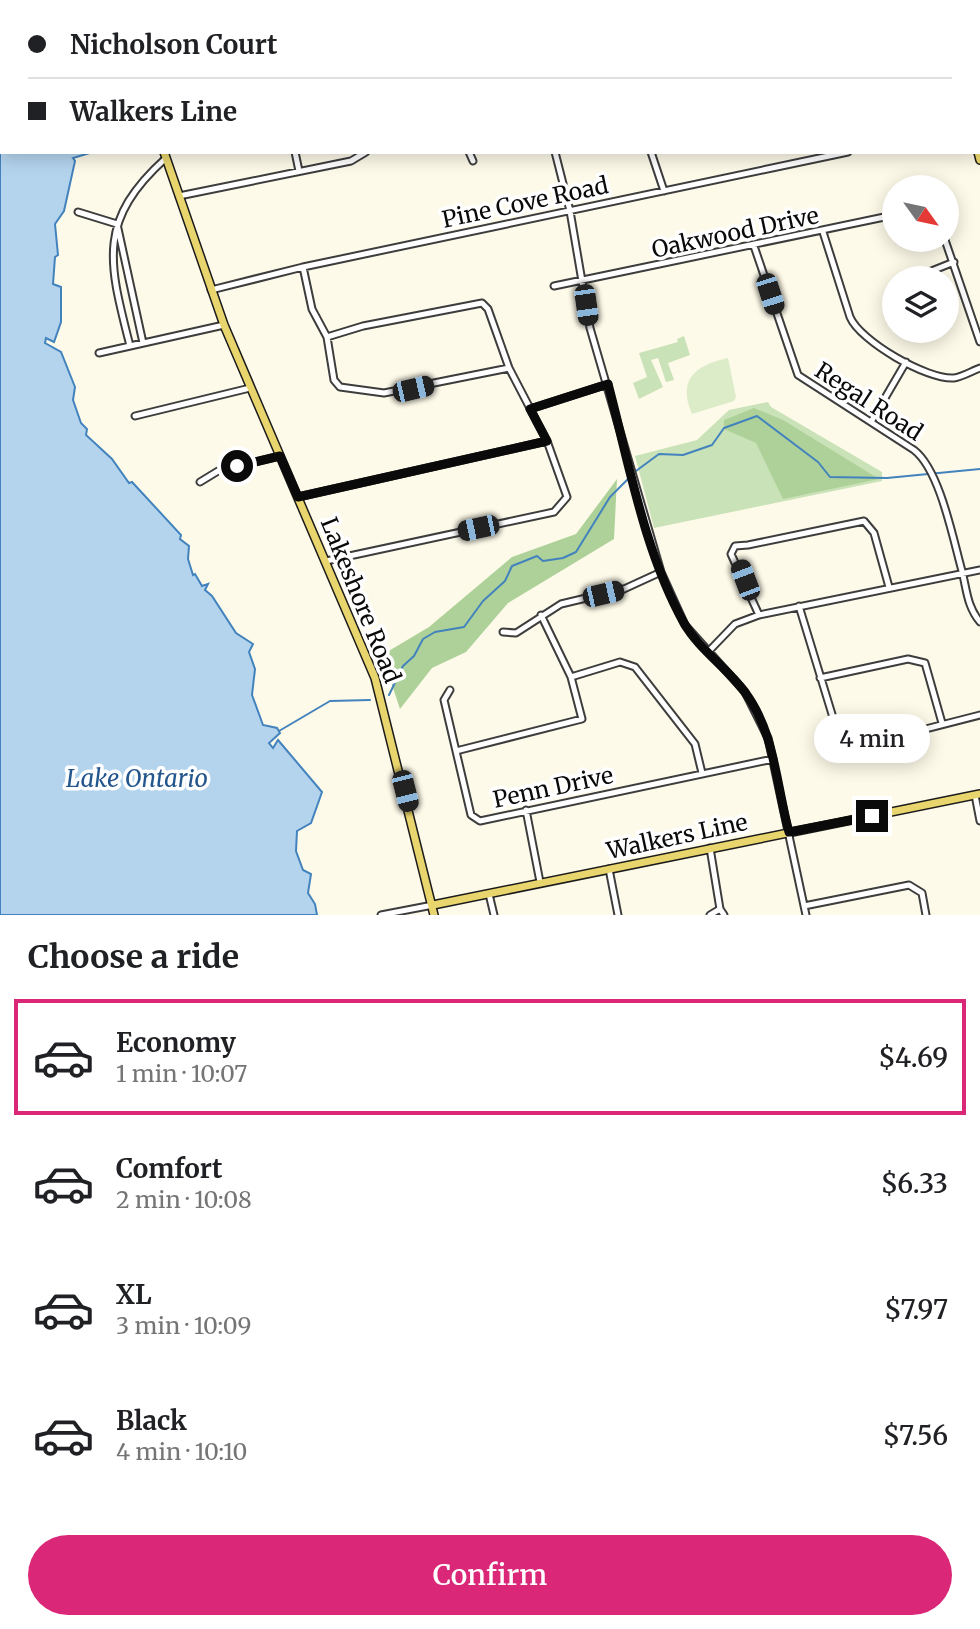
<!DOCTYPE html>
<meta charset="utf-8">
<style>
body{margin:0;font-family:Merriweather,serif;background:#f2f2f2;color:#202124;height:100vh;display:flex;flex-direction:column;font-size:26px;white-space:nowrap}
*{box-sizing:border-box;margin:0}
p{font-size:23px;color:#757577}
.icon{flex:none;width:38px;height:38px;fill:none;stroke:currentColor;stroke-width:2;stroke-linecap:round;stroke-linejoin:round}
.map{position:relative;height:915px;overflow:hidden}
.details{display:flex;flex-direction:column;background:#fff;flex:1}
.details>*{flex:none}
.banner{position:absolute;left:0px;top:0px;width:980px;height:154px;box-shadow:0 4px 18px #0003;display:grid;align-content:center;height:154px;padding:0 28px;background:#fff}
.needle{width:46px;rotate:123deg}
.buttons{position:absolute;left:882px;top:175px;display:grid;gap:14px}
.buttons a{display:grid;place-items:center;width:77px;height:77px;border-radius:50%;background:#fff;box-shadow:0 4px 18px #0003;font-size:35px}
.end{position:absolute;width:32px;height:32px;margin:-16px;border:9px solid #0a0a0a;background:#fff;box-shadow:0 0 0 4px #fff}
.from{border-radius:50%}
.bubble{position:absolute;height:49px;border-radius:24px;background:#fff;box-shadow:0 4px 18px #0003;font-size:23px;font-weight:600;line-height:49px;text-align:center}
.car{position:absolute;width:21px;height:42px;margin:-21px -10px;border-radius:9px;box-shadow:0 0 5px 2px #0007;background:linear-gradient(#222 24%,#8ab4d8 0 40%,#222 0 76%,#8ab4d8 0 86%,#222 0)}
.banner b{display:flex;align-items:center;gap:24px;height:66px;font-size:26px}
.banner b+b{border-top:2px solid #e0e0e0}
.banner i{width:18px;height:18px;background:#202124}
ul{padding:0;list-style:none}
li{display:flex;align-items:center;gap:21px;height:116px;margin:0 14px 10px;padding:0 14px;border:4px solid transparent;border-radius:0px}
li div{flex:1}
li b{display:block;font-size:26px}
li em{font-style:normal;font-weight:600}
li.active{border-color:#db2777}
li>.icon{width:63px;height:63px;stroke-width:1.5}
h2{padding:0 28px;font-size:32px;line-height:84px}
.button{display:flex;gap:14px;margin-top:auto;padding:14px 28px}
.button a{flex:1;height:80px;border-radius:42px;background:#db2777;color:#fff;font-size:28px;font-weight:600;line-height:80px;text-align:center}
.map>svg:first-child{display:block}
.green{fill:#cae2b7}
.forest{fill:#aed199}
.pitch{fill:#dcebc8}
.water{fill:#b4d4ee;stroke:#4383bd;stroke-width:2}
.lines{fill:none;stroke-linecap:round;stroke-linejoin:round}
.stream{stroke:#4383bd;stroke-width:2}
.minor-casing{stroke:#3d3d3d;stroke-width:9}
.major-casing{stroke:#1b1b1b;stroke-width:10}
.minor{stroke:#fff;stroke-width:5}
.major{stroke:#e9d56d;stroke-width:7}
.route{stroke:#0a0a0a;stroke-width:9}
.labels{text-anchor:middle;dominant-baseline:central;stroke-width:7;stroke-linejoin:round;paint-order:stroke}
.street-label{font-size:23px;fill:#0a0a0a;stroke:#fff}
.water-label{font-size:24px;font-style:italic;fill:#23568c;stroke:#fff}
</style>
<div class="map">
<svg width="980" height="915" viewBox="0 0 980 915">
<rect width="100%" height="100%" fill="#fdfae9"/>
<path class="green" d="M684,336L690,355L668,363L674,380L666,382L658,358L651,360L663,387L639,399L633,383L647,377L639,353L678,342L677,339Z
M768,402L771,407L882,472V481L654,528L635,456L697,440L729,410Z"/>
<path class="forest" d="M754,408L783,420L879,479L783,499L756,443L724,429V420Z
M617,479L614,539L508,603L466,652L432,668L400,709L382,655L429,627L512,557L576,534Z"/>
<path class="pitch" d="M728,358L736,397L734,401L692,414C677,380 695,365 728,358Z"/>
<path class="water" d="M0,0L66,2H2V152H93L73,158L75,161L64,211L55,224L58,255L55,257L53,284L61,287V322L54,342L46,338L45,343L61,352L75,387L73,400L81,423L87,429L86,435L112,459L129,483L132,482L181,535L180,539L189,546L188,559L193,575L195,574L202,586L208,584L205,590L212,596L236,633L253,644L249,652L255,669L252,695L263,725L277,728L280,733L269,743L273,748L278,740L322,792L311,823L297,831L296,851L303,870L311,874L308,893L315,904L317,915H0Z"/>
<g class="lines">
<path class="stream" d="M232,2L233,0
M636,471L659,454L683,455L712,445L724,428L757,416L818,462L830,477L887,478L980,469
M389,695L403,666L414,656L423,639L435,632L464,627L483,601L505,581L512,566L537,556L543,561L563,558L576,552L610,497L628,479
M279,731L330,701L370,700"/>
<defs>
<path id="minor" d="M353,0V2
M429,0L430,2
M506,0L507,2
M465,2L474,0
M295,152L299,171
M469,152L473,161
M555,152L570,211L590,328L661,572L685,625L745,692L768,738L806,915
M651,152L664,191
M179,196L351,161L366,152
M78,212L117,224
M117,224L143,343L130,346C109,263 96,221 166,158
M823,232L850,317C860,341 927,380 954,378C962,377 972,371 980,368
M945,240L980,342
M754,246L798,375L914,450C940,470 953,539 962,571C967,591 967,606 980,622
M303,267L312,309L327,337L334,380L340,387L384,393L509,368
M914,278L954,262
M554,286L894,215
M211,290L303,267L848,152
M99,353L224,325
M530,409L608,384
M135,416L250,388
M871,422L906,362
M200,482L218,471L280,456
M298,497L547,441
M326,561L554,512L567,497L547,441L509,368L488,309L482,303L363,326L327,337
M799,606L838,734C849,742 858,744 871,743L980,715
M759,615L731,554L735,546L748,545L864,521L874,533L889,587
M503,632L516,633L561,604L624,589L661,572
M709,651L735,624L759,615L980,570
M571,677L620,662L635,667L695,744L702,773
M820,678L908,659L925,663L942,723
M450,690L444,700L471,815L480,821L773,759
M456,751L582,719L571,677L541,615
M975,795L980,821
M526,810L540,882
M710,848L720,909L724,915
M609,869L618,915
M489,894L494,915
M804,906L909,885L922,893L926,915
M381,915L433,905
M710,915L720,909"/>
<path id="major" d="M110,0L111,2
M927,0L928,2
M164,152L224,325L375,678L434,915
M978,152L980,160
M433,905L980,794"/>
</defs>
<use href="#minor" class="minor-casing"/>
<use href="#major" class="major-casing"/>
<use href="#minor" class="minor"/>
<use href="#major" class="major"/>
</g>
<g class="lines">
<path class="route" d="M237,466L280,456L298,497L547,441L530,409L608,384C629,463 644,551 684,623C698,648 727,668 744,691C775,731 776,785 789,832L872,816"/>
</g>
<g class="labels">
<g class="street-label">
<text transform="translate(525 202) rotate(-12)">Pine Cove Road</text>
<text transform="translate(735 232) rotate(-12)">Oakwood Drive</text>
<text transform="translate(869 401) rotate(33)">Regal Road</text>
<text transform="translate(361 600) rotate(68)">Lakeshore Road</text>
<text transform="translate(553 787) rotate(-12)">Penn Drive</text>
<text transform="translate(677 836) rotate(-12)">Walkers Line</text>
</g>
<g class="water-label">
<text x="137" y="778">Lake Ontario</text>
</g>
</g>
</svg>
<div class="buttons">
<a><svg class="needle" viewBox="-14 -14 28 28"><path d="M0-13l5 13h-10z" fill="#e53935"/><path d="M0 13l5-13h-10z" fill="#757577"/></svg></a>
<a><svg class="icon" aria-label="layers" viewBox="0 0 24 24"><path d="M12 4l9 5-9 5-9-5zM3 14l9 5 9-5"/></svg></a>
</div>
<i class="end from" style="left:237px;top:466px"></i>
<i class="end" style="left:872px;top:816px"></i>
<div class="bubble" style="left:814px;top:714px;width:116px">4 min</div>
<i class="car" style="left:770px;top:294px;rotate:162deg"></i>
<i class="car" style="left:586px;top:305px;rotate:172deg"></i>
<i class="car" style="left:413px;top:389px;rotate:77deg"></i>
<i class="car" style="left:478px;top:528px;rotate:258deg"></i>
<i class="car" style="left:745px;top:580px;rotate:339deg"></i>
<i class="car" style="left:603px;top:594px;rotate:77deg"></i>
<i class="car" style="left:405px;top:791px;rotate:166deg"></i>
<div class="banner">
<b><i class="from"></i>Nicholson Court</b>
<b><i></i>Walkers Line</b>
</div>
</div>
<section class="details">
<h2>Choose a ride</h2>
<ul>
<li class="active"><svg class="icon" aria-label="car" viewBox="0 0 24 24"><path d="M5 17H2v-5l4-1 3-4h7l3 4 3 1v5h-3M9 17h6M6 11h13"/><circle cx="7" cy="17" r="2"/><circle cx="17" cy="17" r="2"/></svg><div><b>Economy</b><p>1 min · 10:07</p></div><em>$4.69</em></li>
<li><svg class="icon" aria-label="car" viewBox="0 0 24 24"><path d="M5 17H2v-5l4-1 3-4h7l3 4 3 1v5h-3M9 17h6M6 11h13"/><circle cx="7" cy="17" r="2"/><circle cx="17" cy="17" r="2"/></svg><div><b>Comfort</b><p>2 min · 10:08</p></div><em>$6.33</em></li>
<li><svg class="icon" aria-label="car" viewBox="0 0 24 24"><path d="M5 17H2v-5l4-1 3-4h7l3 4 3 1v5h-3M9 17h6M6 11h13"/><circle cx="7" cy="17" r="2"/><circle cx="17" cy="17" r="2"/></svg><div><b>XL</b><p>3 min · 10:09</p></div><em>$7.97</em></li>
<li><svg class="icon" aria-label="car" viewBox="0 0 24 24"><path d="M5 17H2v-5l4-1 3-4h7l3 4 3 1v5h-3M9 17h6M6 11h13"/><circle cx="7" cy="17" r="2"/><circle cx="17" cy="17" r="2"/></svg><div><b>Black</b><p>4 min · 10:10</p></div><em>$7.56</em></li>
</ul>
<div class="button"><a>Confirm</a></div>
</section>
